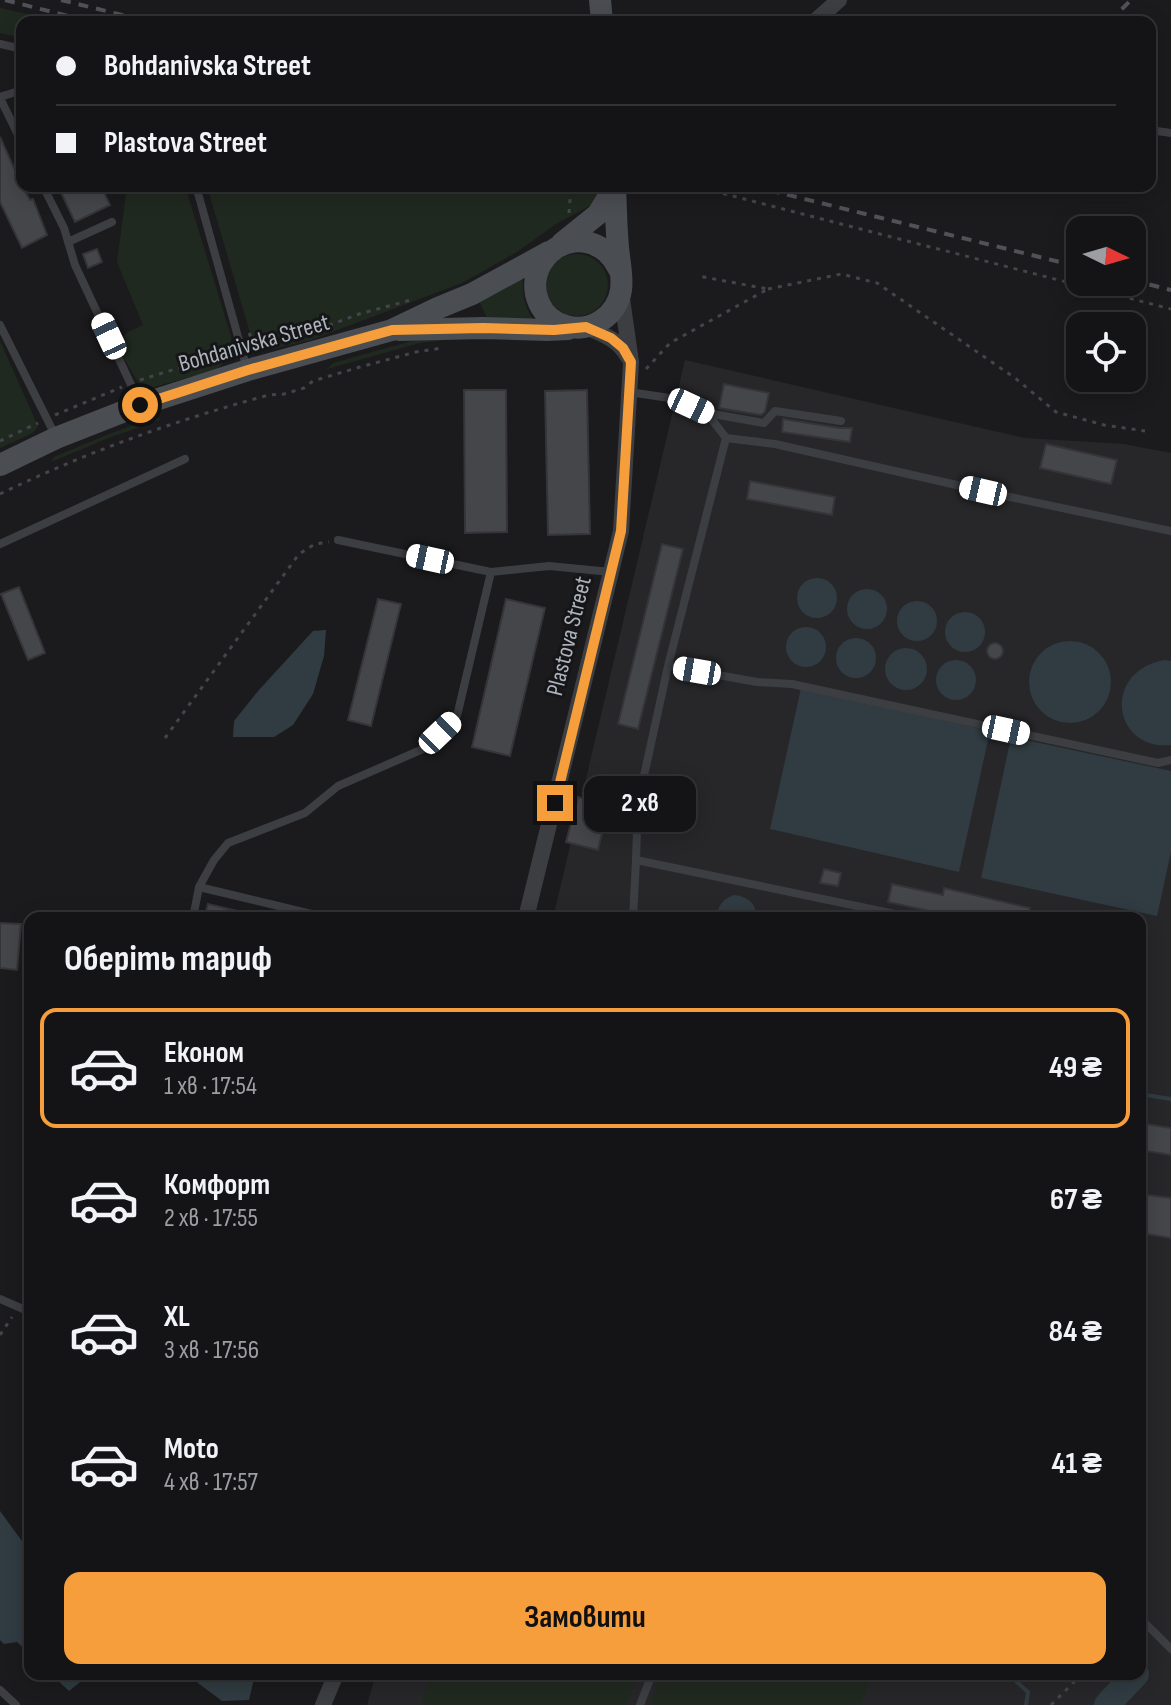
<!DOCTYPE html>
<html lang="uk">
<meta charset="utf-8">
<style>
body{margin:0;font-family:"Sofia Sans Condensed",sans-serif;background:#1d1d1f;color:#f1f3f6;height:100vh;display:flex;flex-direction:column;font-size:30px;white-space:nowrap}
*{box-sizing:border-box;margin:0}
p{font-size:26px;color:#9d9ea1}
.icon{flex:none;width:44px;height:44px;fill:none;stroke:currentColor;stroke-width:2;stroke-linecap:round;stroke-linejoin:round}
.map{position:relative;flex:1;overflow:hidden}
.panel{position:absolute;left:24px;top:912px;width:1122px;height:768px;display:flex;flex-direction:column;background:#141416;border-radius:16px;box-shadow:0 4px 20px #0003,0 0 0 2px #333335}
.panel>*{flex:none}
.hud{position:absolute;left:16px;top:16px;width:1140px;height:176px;border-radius:16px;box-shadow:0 4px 20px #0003,0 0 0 2px #333335;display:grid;align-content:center;height:176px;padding:0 40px;background:#141416}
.needle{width:52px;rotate:95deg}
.tools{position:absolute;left:1066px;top:216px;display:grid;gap:16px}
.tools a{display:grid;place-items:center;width:80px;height:80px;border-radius:16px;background:#141416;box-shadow:0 4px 20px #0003,0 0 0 2px #333335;font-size:40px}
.end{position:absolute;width:36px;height:36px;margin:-18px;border:10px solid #f59e3b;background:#111;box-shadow:0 0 0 4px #111}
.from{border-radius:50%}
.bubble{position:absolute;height:56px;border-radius:16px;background:#141416;box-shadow:0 4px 20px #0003,0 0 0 2px #333335;font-size:26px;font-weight:700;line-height:56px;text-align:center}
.car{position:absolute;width:24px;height:48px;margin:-24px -12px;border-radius:10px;box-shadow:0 0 6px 2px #0007;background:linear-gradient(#fff 24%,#345 0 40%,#fff 0 76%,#345 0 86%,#fff 0)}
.hud b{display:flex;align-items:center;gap:28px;height:76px;font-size:30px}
.hud b+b{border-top:2px solid #333335}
.hud i{width:20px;height:20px;background:#f1f3f6}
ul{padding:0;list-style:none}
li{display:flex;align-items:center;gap:24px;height:120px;margin:0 16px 12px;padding:0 24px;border:4px solid transparent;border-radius:16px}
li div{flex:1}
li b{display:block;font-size:30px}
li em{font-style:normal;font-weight:700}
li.selected{border-color:#f59e3b}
li>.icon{width:72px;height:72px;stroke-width:1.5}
h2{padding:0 40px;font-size:36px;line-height:96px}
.primary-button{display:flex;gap:16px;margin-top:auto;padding:16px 40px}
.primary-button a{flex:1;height:92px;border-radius:16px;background:#f59e3b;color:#111;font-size:32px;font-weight:700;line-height:92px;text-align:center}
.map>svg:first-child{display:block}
.built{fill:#27272a}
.green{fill:#202920}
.water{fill:#303c42}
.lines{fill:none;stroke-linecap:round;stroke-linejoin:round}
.stream{stroke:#303c42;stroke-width:4}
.river{stroke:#303c42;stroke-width:26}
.building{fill:#45464a;stroke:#353539;stroke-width:2}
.path{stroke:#424549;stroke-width:3;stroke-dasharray:4 6;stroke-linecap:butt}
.lane{stroke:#3c3e42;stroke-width:8}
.street{stroke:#3c3e42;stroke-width:16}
.secondary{stroke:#4a4d52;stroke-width:22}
.rail{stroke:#4f5257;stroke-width:4;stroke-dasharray:10 8;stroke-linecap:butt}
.route{stroke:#f59e3b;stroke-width:10}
.labels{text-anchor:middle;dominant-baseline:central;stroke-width:6;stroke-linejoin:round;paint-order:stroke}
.street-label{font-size:24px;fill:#adb4bd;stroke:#161618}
</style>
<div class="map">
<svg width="1171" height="1705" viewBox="0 0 1171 1705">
<rect width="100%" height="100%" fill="#1b1b1d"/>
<path class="built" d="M685,360L1025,438L1124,444L1171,453V1705H367L376,1674H1140V918H553Z"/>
<path class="green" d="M0,8L62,22H22V38L0,33Z
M127,186H185L231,336C232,352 228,361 215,370L143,390L115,344L128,332L143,325L117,262Z
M207,186H599L597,202L556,224L517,252L462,283L311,340L272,349L259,350L255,346L248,326Z
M546 285a31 31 0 1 1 62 0a31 31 0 1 1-62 0Z
M523,273C522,291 523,305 533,319L488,320L479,301Z
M469,337L420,343L327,369L333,363L422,338Z
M0,341L38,426L33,433L0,448Z
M158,416L159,420L106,439L51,462L54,457L104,436Z
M431,1674H638L626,1705H421Z
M662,1674H872L861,1705H650Z"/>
<path class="water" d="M797 598a20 20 0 1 1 40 0a20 20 0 1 1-40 0Z
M847 609a20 20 0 1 1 40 0a20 20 0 1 1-40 0Z
M897 621a20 20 0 1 1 40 0a20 20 0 1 1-40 0Z
M945 632a20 20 0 1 1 40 0a20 20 0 1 1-40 0Z
M786 647a20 20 0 1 1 40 0a20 20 0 1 1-40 0Z
M326,630L324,656L313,694L293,725L274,737H233L234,721L258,691L313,631Z
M836 658a20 20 0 1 1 40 0a20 20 0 1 1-40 0Z
M1029 682a41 41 0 1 1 82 0a41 41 0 1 1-82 0Z
M885 669a21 21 0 1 1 42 0a21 21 0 1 1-42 0Z
M936 680a20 20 0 1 1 40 0a20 20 0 1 1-40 0Z
M1164,660L1171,661V745C1113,751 1101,672 1164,660Z
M801,688L990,731L959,872L770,829Z
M1011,737L1171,771V852L1157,916L981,878Z
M734,895C748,896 757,904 756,918H717C717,906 723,899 734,895Z
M0,1511L30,1552V1654L17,1642L4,1644L0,1640Z
M51,1674H85V1678L69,1691Z
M193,1674H255L249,1700L222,1701L198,1683Z"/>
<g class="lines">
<path class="stream" d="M1140,1094L1171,1099
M1008,1674L1028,1692L1026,1705"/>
<path class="river" d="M1107,1705L1136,1674"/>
</g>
<path class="building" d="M0,137L22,186L30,200L33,199L47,235L22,248L0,202Z
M58,186H101L110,205L75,222Z
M97,249L102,262L88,268L83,254Z
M724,384L769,393L765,412L761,415L719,408Z
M464,390H506L507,532L465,533Z
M587,390L590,534L548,535L545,391Z
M783,419L840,428H852L850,442L782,432Z
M1046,444L1117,460L1111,484L1040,468Z
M750,481L835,497L832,515L747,499Z
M662,544L683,549L638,729L618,724Z
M19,587L45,653L28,660L1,594Z
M378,599L401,604L371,726L348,720Z
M506,599L545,608L510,756L472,747Z
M987 651a8 8 0 1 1 16 0a8 8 0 1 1-16 0Z
M578,797L609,805L598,850L566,842Z
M824,869L841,873L838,886L820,883Z
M892,884L943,895L944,888L1030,908L1028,918H982L955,912L953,918H946L938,916V913L888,902Z
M208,904L250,914L249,918H204Z
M0,923L21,924L17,970L0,968Z
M1140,1123L1171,1128V1155L1140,1150Z
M1140,1194L1171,1198V1238L1140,1233Z"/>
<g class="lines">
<path class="path" d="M694,186L1171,309
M569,213L571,186
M768,289L841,274L877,283L1015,378L1056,412L1104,425L1145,431
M249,333L255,345L317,330L359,314L411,300
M646,369L670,343L768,289L698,276
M140,380L233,351
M55,415L122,387
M0,441L38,423
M0,494C87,452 176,420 269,395L284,394L304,388L313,381L360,367L416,352L442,348
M165,738L299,554L315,544L329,542
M0,1335L12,1317
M1051,1705L1082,1674"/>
<path class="lane" d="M0,44L22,49
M0,97L22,90
M0,98L22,143
M1150,130L1171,133
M43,186L64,228L75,265L140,404
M196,186L247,369
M68,242L112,222
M0,325L55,435
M629,392L676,399L707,413L764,423L775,411L841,421
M707,413L726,438L775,444L1010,497L1171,531
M338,540L491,572
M0,544L185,459
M668,666L757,682L792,684L1158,763L1171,760
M636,860L638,803L668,666L726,438
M199,887L328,918
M193,918L199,887L214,860L228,843L305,813L338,786L423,749L457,716L491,572L549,566L611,572
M633,918L636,860L914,918
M0,1299L30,1312
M1140,1618L1171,1649
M0,1690L16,1705
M640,1705L652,1674"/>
<path class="street" d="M814,22L839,0
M586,327C603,334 619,340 628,357
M526,918L621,531L631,362L621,292
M323,1705L336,1674"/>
<path class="secondary" d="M600,0L602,22
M615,186C616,206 616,227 618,247C619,261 623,276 621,290C617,316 591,333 566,326C554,323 544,314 539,303C522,265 565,225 601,248C610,253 615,262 620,271
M562,243L598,214L615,186
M399,330L483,328L547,330L568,329
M0,465L56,438L140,405L248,370L392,330L438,308L472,294L549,252"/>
<path class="rail" d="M5,0L92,22
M61,0L151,22
M1109,22L1131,0
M752,186L1080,267
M1132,280L1171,290"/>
</g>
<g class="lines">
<path class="route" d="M140,405L248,370L392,330L483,328L554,330L586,327L611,338L623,348L631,362L621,531L555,803"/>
</g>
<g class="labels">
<g class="street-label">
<text transform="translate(254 343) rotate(-16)">Bohdanivska Street</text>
<text transform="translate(569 636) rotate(-76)">Plastova Street</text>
</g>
</g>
</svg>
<div class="tools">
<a><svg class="needle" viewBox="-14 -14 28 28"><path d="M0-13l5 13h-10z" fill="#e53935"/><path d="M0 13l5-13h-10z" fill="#9d9ea1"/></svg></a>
<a><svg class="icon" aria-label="locate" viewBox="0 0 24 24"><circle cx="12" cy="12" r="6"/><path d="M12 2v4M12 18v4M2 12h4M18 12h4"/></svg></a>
</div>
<i class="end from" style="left:140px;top:405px"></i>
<i class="end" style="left:555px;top:803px"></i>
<div class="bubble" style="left:584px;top:776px;width:112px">2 хв</div>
<i class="car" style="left:109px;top:336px;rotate:335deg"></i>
<i class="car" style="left:691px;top:406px;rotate:115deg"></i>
<i class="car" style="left:983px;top:491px;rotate:283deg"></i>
<i class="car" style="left:430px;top:559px;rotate:282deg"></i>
<i class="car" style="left:697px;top:671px;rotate:280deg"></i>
<i class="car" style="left:1006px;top:730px;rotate:102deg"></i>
<i class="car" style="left:440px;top:733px;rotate:46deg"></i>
<div class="hud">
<b><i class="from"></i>Bohdanivska Street</b>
<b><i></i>Plastova Street</b>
</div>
<section class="panel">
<h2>Оберіть тариф</h2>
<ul>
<li class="selected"><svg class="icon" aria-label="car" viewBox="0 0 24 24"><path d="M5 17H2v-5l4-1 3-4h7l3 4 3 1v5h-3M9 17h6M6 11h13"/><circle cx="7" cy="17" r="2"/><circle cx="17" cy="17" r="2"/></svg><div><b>Економ</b><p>1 хв · 17:54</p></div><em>49 ₴</em></li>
<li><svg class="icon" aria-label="car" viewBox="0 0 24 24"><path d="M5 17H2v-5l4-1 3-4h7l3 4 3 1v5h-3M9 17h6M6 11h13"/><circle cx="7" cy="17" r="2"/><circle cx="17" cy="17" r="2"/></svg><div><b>Комфорт</b><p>2 хв · 17:55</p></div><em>67 ₴</em></li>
<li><svg class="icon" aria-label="car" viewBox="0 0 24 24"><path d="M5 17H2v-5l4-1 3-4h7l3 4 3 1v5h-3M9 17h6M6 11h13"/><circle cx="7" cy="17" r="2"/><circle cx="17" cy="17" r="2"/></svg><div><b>XL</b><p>3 хв · 17:56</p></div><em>84 ₴</em></li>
<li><svg class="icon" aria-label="car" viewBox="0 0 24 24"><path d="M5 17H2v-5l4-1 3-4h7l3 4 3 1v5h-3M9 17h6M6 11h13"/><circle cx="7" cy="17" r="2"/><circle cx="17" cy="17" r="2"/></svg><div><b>Moto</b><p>4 хв · 17:57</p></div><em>41 ₴</em></li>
</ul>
<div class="primary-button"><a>Замовити</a></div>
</section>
</div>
